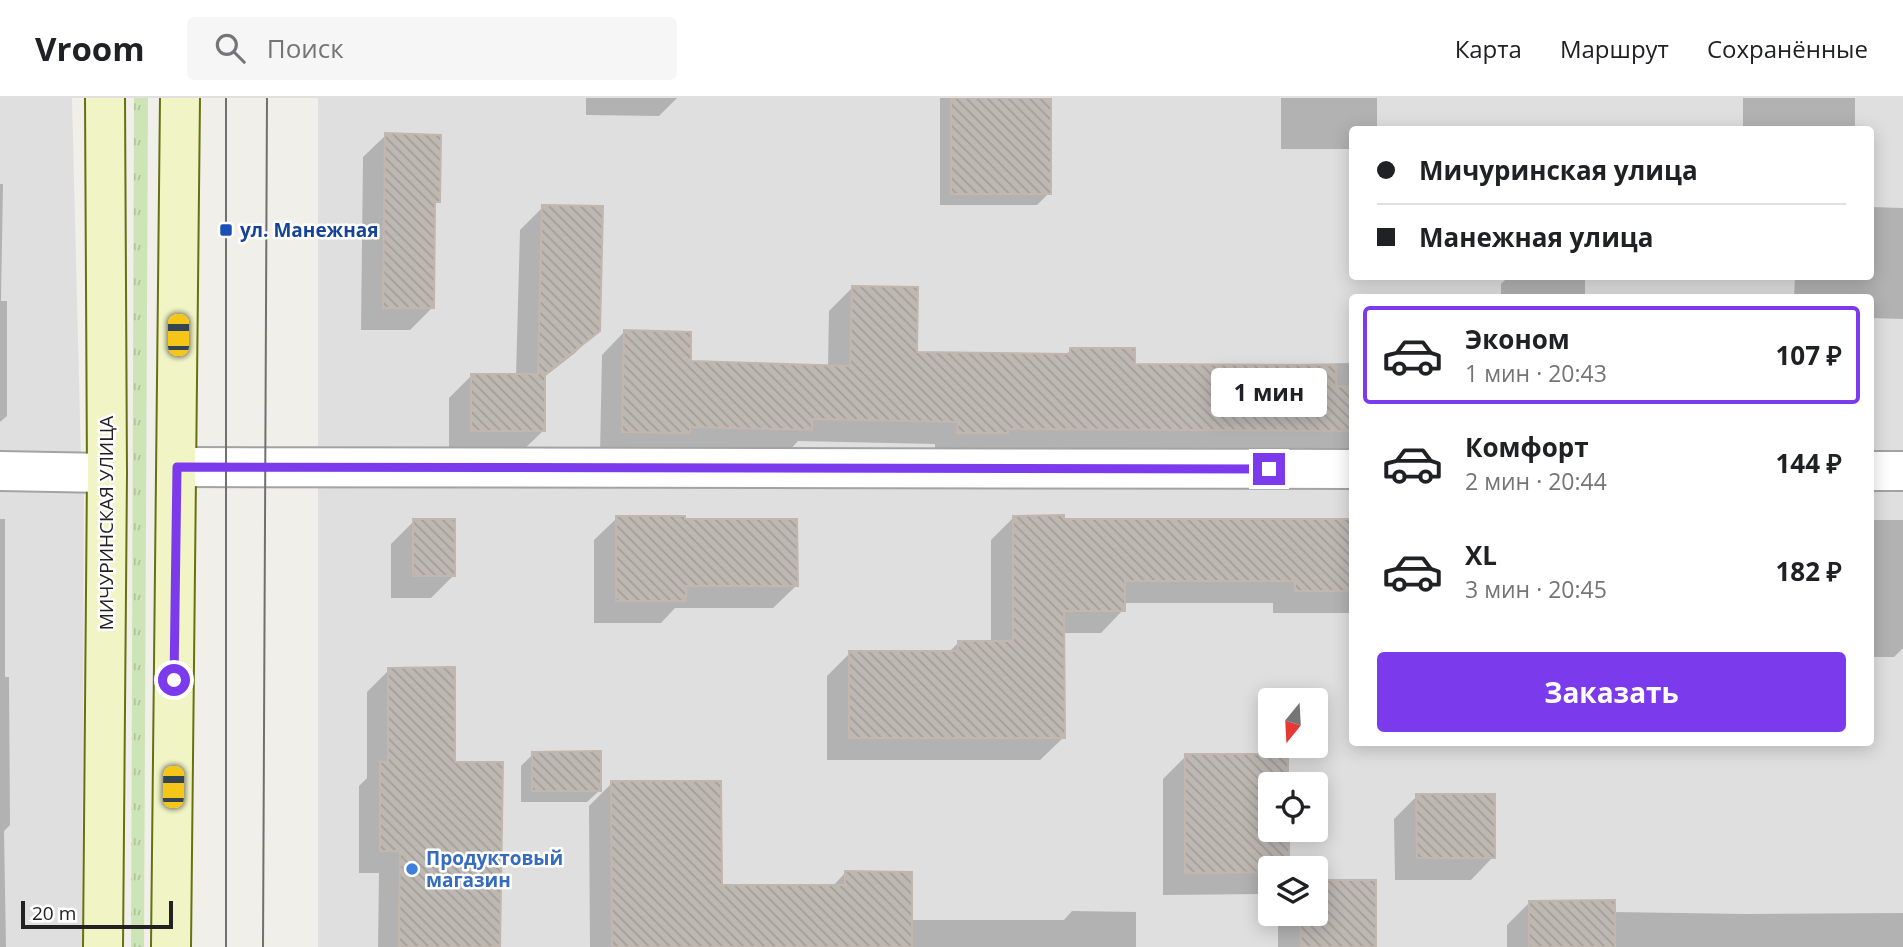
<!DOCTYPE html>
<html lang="ru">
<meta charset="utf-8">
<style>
body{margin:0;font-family:"Open Sans",sans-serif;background:#f6f6f6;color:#202124;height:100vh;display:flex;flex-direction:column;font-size:26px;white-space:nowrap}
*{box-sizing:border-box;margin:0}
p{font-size:23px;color:#757577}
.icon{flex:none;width:38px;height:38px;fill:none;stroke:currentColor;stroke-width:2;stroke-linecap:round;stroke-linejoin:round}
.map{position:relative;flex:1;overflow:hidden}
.details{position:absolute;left:1349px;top:196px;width:525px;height:452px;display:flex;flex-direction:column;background:#fff;border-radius:7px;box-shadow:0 4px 18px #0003}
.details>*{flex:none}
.guide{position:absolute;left:1349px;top:28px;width:525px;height:154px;border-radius:7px;box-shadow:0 4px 18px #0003;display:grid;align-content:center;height:154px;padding:0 28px;background:#fff}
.needle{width:46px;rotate:198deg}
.tools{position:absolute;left:1258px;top:590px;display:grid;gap:14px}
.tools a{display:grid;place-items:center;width:70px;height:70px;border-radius:7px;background:#fff;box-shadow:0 4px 18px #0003;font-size:35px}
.scale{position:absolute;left:21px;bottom:18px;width:152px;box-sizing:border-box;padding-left:7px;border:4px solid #222;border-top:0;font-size:19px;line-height:24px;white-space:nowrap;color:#222;-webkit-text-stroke:5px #fff;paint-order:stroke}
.end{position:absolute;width:32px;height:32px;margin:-16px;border:9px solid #7c3aed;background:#fff;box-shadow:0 0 0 4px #fff}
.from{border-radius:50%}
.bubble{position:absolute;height:49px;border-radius:7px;background:#fff;box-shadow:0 4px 18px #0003;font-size:23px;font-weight:700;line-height:49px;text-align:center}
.car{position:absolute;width:21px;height:42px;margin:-21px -10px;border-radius:9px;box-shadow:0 0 5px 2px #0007;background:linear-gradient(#f5c518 24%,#345 0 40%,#f5c518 0 76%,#345 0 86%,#f5c518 0)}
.guide b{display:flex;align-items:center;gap:24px;height:66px;font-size:26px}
.guide b+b{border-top:2px solid #e0e0e0}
.guide i{width:18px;height:18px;background:#202124}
ul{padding:12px 0 0;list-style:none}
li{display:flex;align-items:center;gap:21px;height:98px;margin:0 14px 10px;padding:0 14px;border:4px solid transparent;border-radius:7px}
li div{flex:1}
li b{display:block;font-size:26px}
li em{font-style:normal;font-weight:700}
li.selected{border-color:#7c3aed}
li>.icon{width:63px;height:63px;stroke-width:1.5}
.cta{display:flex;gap:14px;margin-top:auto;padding:14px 28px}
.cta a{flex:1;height:80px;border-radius:7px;background:#7c3aed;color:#fff;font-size:28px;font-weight:700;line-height:80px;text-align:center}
header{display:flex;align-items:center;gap:42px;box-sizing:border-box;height:98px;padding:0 35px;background:#fff;border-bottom:2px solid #e0e0e0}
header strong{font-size:33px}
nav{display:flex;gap:38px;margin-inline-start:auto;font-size:24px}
.search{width:490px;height:63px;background:#f6f6f6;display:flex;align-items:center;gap:18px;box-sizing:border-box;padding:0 24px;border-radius:7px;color:#757577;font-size:26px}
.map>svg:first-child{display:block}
.residential{fill:#e0dfdf;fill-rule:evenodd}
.grass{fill:url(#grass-tufts)}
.shadow{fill:#0003}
.building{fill:url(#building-back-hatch);stroke:#c2b6ad;stroke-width:2}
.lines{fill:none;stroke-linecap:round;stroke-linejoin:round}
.minor-casing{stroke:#a3a3a3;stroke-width:42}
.secondary-casing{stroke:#667111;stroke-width:42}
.minor{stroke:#fff;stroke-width:38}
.secondary{stroke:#f1f4c5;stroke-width:38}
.tram{stroke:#707070;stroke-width:2}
.route{stroke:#7c3aed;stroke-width:9}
.transit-dot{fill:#1a4fb4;stroke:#fff;stroke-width:2.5}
.shop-dot{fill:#3f7fe0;stroke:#fff;stroke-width:2.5}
.labels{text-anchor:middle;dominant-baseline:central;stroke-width:5;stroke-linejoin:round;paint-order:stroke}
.transit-label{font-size:19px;font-weight:bold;fill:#164399;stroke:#fff;text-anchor:start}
.street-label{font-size:19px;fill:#222;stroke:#fff}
.shop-label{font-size:19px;font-weight:bold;fill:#366cbe;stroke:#fff;text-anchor:start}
</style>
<header>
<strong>Vroom</strong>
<div class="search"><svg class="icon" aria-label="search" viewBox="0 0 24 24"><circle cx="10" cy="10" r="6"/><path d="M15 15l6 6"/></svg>Поиск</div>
<nav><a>Карта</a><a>Маршрут</a><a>Сохранённые</a></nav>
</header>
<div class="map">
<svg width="1903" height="849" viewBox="0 0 1903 849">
<defs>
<pattern id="grass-tufts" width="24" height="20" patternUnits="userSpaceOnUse" patternTransform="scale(1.75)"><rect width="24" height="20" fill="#cde5b6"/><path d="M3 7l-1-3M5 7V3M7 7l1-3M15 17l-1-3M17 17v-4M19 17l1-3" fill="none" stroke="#b0c49c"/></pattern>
<pattern id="building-back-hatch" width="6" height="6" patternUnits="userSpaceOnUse" patternTransform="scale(1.75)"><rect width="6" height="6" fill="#beb8b3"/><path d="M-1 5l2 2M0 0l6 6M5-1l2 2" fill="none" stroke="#a39e9a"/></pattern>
</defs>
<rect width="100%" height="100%" fill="#f1efea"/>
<path class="residential" d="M0,0H72L81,363L0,362Z
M318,0H1903V849H318ZM1353,32H1871V178H1353ZM1353,200H1871V644H1353ZM1270,602H1316V648H1270ZM1270,686H1316V732H1270ZM1270,770H1316V816H1270Z
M0,393L84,394L82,849H0Z"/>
<path class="grass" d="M134,0H148L144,849H131Z"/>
<path class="shadow" d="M586,0H677L659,18L586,17Z
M940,0H1049V95L1037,107H940Z
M1281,0H1377V28L1374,32H1353V51H1281Z
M1743,0H1855V32H1743Z
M386,37L438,103L433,108V209L410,232H361L363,59Z
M0,86H3L1,203H7V318L0,324Z
M543,109L598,232L575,255L543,280V333L520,355H449V300L472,277L516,278L520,132Z
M1871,109L1903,110V221L1871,220V200H1794L1795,178H1871Z
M1509,178H1585V200H1501V186Z
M852,190L915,256L1064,258L1071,252L1133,268L1296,269L1300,266L1353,265V355L935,357V346L798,343L788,354L600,356L602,257L624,234L689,265L828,269L829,213Z
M1014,419L1062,423H1353V515H1273V505H1123V512L1101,535H1063V640L1040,662H827V578L850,555H948L958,545H991V442Z
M617,420L684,423L796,488L773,510H675L661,525H594V442Z
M0,421H5V579H9L10,727L4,733L6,849H0Z
M1871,422H1903V550L1894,559H1871Z
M414,423L454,477L431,500H391V446Z
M389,572L453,666L498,849H378L379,775H359V688L367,680V594Z
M533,656L599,693L587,704H521V668Z
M1186,658L1286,686H1270V732H1287V770H1270V790L1264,796L1163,797V681Z
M612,685L720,789H832L845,775L910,822H1064L1072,813L1136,814V849H590L589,708Z
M1417,698L1493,759L1471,782H1395L1394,721Z
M1316,784L1374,849H1278V816H1316Z
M1530,804L1613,814L1746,816L1903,815V849H1507V827Z"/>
<path class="building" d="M951,0H1051V96H951Z
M385,35L441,37L440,104H435L434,210H383Z
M542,107L603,108L600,233L545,276V333H471V276H538Z
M852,188L918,189L917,254L1070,256V250H1135V266L1336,267V288L1353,289V333L1008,331V335H957L958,324L812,321V332L690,329V335L622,334L624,232L691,234V263L850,268Z
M1064,417V421H1353V493H1295V483H1125V513H1064L1065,640H849V553H958V543H1013V418Z
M616,418H685V421H797L798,488H686V503H616Z
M413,421H455V478H413Z
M455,569V664H503L500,849H399L400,753H380V664H388V570Z
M601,653V693H532V654Z
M1185,656H1288V686H1270V732H1289V770H1270V774L1185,775Z
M611,683H721L722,787H845V773L912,774V849H612Z
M1416,696H1495V760H1417Z
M1316,782H1376V849H1301L1300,816H1316Z
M1615,802V849H1529V803Z"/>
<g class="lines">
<defs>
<path id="minor" d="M177,369L1353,371
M0,373L107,375
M1871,373H1903"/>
<path id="secondary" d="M103,849L107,375L105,0
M171,849L180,0"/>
</defs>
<use href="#minor" class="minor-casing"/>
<use href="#secondary" class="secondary-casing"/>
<use href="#minor" class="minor"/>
<use href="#secondary" class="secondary"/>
<path class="tram" d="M226,849V0
M263,849L267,0"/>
</g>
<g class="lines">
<path class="route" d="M174,582L177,369L1269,371"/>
</g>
<rect class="transit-dot" x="219" y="125" width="14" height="14" rx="3.5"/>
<circle class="shop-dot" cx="412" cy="771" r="7"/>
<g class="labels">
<g class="transit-label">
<text x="240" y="132">ул. Манежная</text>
</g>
<g class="street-label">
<text transform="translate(106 425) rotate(-90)">МИЧУРИНСКАЯ УЛИЦА</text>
</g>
<g class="shop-label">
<text x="426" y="760">Продуктовый<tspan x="426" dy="22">магазин</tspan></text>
</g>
</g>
</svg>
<div class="tools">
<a><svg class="needle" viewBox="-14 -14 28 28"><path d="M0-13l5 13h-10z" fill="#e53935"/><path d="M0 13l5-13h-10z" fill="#757577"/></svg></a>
<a><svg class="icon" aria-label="locate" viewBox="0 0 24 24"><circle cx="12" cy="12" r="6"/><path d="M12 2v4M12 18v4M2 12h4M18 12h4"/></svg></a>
<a><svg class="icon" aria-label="layers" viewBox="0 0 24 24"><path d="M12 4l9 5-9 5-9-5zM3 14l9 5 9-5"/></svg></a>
</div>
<div class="scale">20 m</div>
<i class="end from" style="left:174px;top:582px"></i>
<i class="end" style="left:1269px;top:371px"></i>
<div class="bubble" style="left:1211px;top:270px;width:116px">1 мин</div>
<i class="car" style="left:178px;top:237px;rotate:0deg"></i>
<i class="car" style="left:173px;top:689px;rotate:1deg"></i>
<div class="guide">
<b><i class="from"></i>Мичуринская улица</b>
<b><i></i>Манежная улица</b>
</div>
<section class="details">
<ul>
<li class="selected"><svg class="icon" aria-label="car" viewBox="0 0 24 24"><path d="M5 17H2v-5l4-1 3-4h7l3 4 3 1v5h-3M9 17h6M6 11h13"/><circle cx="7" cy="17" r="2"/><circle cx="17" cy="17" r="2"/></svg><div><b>Эконом</b><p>1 мин · 20:43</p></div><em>107 ₽</em></li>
<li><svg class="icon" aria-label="car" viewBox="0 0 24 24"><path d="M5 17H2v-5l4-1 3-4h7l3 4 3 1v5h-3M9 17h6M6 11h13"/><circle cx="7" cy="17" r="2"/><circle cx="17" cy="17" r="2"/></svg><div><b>Комфорт</b><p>2 мин · 20:44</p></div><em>144 ₽</em></li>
<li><svg class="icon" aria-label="car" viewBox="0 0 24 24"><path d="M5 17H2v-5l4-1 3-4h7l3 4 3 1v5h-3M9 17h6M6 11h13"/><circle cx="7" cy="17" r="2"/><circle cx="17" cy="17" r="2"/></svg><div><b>XL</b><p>3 мин · 20:45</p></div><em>182 ₽</em></li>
</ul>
<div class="cta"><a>Заказать</a></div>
</section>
</div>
